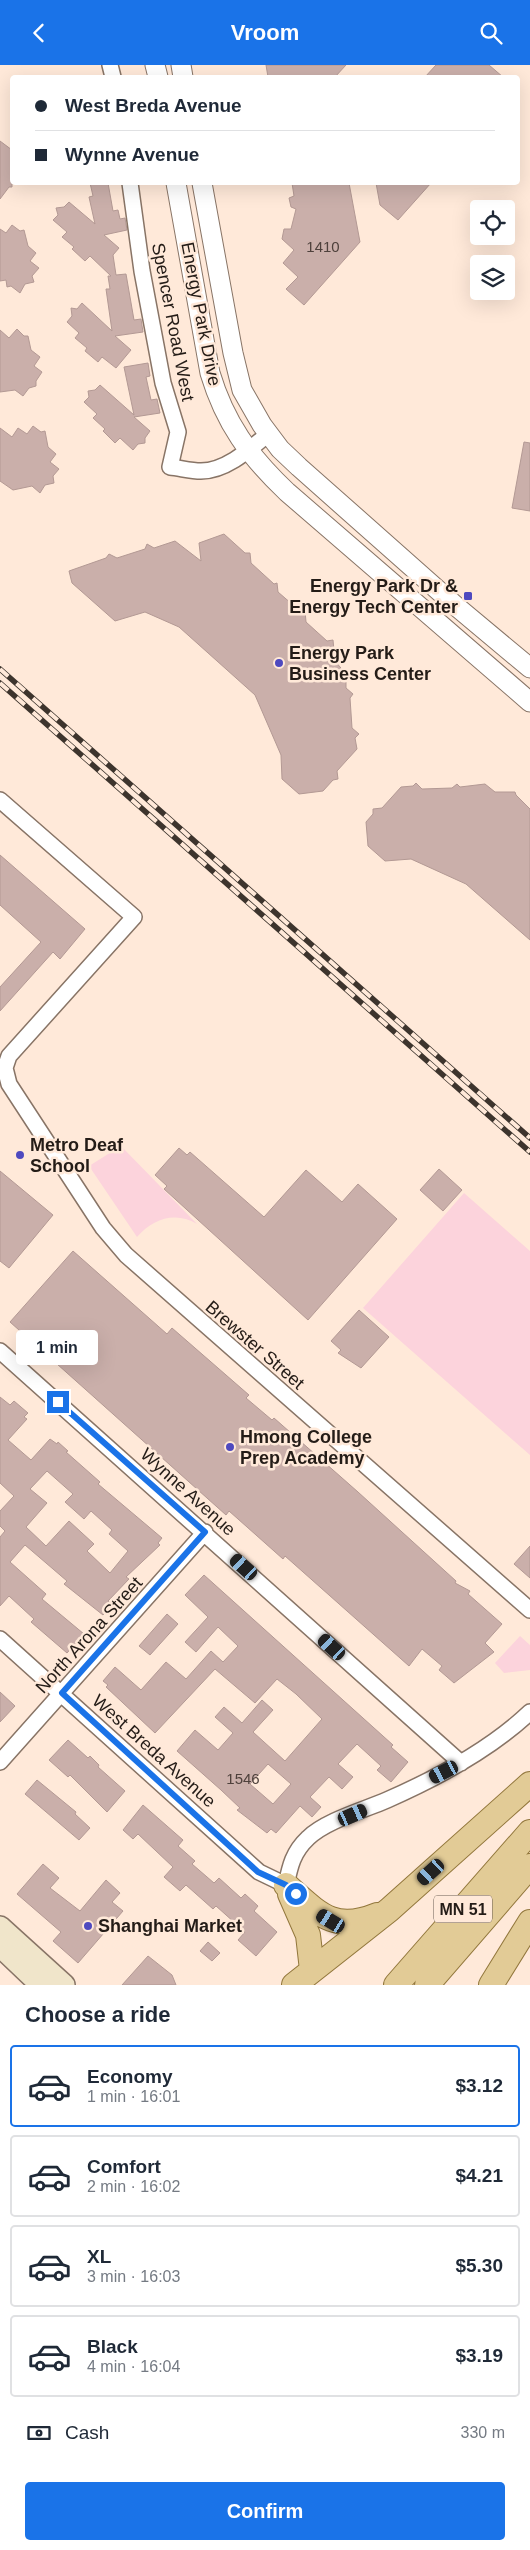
<!DOCTYPE html>
<meta charset="utf-8">
<style>
body{margin:0;font-family:Helvetica,sans-serif;background:#f2f2f3;color:#1f2937;height:100vh;display:flex;flex-direction:column;font-size:19px;white-space:nowrap}
*{box-sizing:border-box;margin:0}
p{font-size:16px;color:#747a83}
.icon{flex:none;width:28px;height:28px;fill:none;stroke:currentColor;stroke-width:2;stroke-linecap:round;stroke-linejoin:round}
.map{position:relative;height:1920px;overflow:hidden}
.sheet{display:flex;flex-direction:column;background:#fff;flex:1}
.sheet>*{flex:none}
.banner{position:absolute;left:10px;top:10px;width:510px;height:110px;border-radius:5px;box-shadow:0 5px 20px #0002;display:grid;align-content:center;height:110px;padding:0 25px;background:#fff}
.controls{position:absolute;left:470px;top:135px;display:grid;gap:10px}
.controls a{display:grid;place-items:center;width:45px;height:45px;border-radius:5px;background:#fff;box-shadow:0 5px 20px #0002;font-size:25px}
.end{position:absolute;width:22px;height:22px;margin:-11px;border:6px solid #1a73e8;background:#fff;box-shadow:0 0 0 2px #fff}
.from{border-radius:50%}
.bubble{position:absolute;height:35px;border-radius:5px;background:#fff;box-shadow:0 5px 20px #0002;font-size:16px;font-weight:600;line-height:35px;text-align:center}
.car{position:absolute;width:15px;height:30px;margin:-15px -8px;border-radius:6px;box-shadow:0 0 4px 1px #0007;background:linear-gradient(#222 24%,#8ab4d8 0 40%,#222 0 76%,#8ab4d8 0 86%,#222 0)}
.banner b{display:flex;align-items:center;gap:18px;height:48px;font-size:19px}
.banner b+b{border-top:1px solid #e0e1e3}
.banner i{width:12px;height:12px;background:#1f2937}
ul{padding:0;list-style:none}
li{display:flex;align-items:center;gap:15px;height:82px;margin:0 10px 8px;padding:0 15px;border:2px solid #e0e1e3;border-radius:5px}
li div{flex:1}
li b{display:block;font-size:19px}
li em{font-style:normal;font-weight:600}
li.on{border-color:#1a73e8}
li>.icon{width:45px;height:45px;stroke-width:1.5}
h2{padding:0 25px;font-size:22px;line-height:60px}
.pay{display:flex;align-items:center;gap:12px;height:55px;padding:0 25px;font-size:19px}
.pay p{margin-inline-start:auto}
.action{display:flex;gap:10px;margin-top:auto;padding:10px 25px}
.action a{flex:1;height:58px;border-radius:5px;background:#1a73e8;color:#fff;font-size:20px;font-weight:600;line-height:58px;text-align:center}
header{display:flex;justify-content:space-between;align-items:center;height:65px;padding:0 25px;background:#1a73e8;color:#fff;font-size:22px;font-weight:600}
.map>svg:first-child{display:block}
.green{fill:#fcd3dc}
.building{fill:#caafaa;stroke:#b39994;fill-rule:evenodd}
.lines{fill:none;stroke-linecap:round;stroke-linejoin:round}
.minor-casing{stroke:#887466;stroke-width:18}
.tertiary-casing{stroke:#887466;stroke-width:21}
.secondary-casing{stroke:#887466;stroke-width:24}
.primary-casing{stroke:#92773c;stroke-width:26}
.minor{stroke:#fff;stroke-width:15}
.tertiary{stroke:#fff;stroke-width:19}
.secondary{stroke:#f0e5ca;stroke-width:21}
.primary{stroke:#e2cb96;stroke-width:24}
.rail-casing{stroke:#3d342d;stroke-width:5.5}
.rail{stroke:#ffe9d9;stroke-width:4;stroke-dasharray:11;stroke-linecap:butt}
.route{stroke:#1a73e8;stroke-width:6}
.poi-dot{fill:#4e49bf;stroke:#ffe9d9;stroke-width:2}
.labels{text-anchor:middle;dominant-baseline:central;stroke-width:5;stroke-linejoin:round;paint-order:stroke}
.number-label{font-size:15px;fill:#4e413c}
.shield{fill:#ffe9d9;stroke:#665a51;stroke-width:1}
.shield-label{font-size:16px;font-weight:bold;fill:#241c17}
.street-label{font-size:18px;fill:#241c17;stroke:#ffe9d9}
.poi-label{font-size:18px;font-weight:bold;fill:#241c17;stroke:#ffe9d9;text-anchor:start}
</style>
<header><svg class="icon" aria-label="back" viewBox="0 0 24 24"><path d="M15 5l-7 7 7 7"/></svg>Vroom<svg class="icon" aria-label="search" viewBox="0 0 24 24"><circle cx="10" cy="10" r="6"/><path d="M15 15l6 6"/></svg></header>
<div class="map">
<svg width="530" height="1920" viewBox="0 0 530 1920">
<rect width="100%" height="100%" fill="#ffe9d9"/>
<path class="green" d="M121,1081L197,1159C175,1146 153,1154 137,1172L89,1101Z
M464,1128L530,1186V1390L363,1243Z
M520,1571L530,1580V1605L504,1608L495,1598Z"/>
<path class="building" d="M266,0H346L335,12H268Z
M436,0H489L503,12H425Z
M0,76L12,85V122H9L0,134Z
M90,118H108L113,146L118,145L120,154L125,153L127,165L104,170L119,183L113,190L116,210L126,209L134,255L141,254L143,267L115,271L131,285L116,303L102,292L98,297L85,286L87,283L75,273L79,268L67,257L72,251L71,243L77,244L82,238L112,266L106,224H110L108,211H111L90,191L85,196L72,184L74,182L62,172L67,167L53,155L58,150L56,143L64,142L69,137L95,159L89,132L93,131Z
M292,118H349L360,177L304,240L286,224L298,212L283,198L294,185L282,174L284,164H291L296,144L291,142L289,133L294,131Z
M376,118H431L398,155L380,140Z
M12,160L20,166L24,165L28,181L36,188L30,196L39,203L32,211L34,217L25,219L20,228L11,221L7,222L6,215L0,216V164L6,168Z
M17,264L24,271H28L31,285L40,292L34,301L42,307L36,316V321L29,323L23,331L15,325L0,327V265L9,273Z
M148,298L150,311L146,312L151,335L157,334L160,348L134,352L150,366L145,373V378L138,379L133,385L120,373L115,378L103,366L105,364L93,353L97,349L84,337L89,332L88,326L95,325L100,320L134,350L124,302Z
M33,361L41,367L45,366L48,382L56,389L50,397L59,404L53,411L54,418L45,420L40,428L32,421L13,425L0,416V363L12,372L18,363L27,369Z
M524,377L530,378V446L512,443Z
M224,469L245,488H250L251,498L274,519L277,518L278,527L300,546H305L306,557L327,576L333,575L335,596L346,609V623L353,629L350,633L352,663L359,669L355,673L357,684L337,706L338,714L333,715L323,726L299,729L282,714L281,690L255,630L179,562L145,547L115,556L72,518L69,506L106,493L109,489L117,493L145,484L147,479L154,483L175,476L201,496L199,478Z
M416,718L422,724L452,723L457,719L460,722L485,719L495,727H515L516,730L530,744V875L466,819L411,794L385,796L368,781L366,757L373,749V744L382,743L401,722L413,721Z
M0,790L85,864L60,894L53,887L0,946V922L41,877L0,840Z
M179,1083L187,1090L190,1087L264,1152L306,1105L342,1137L358,1119L397,1154L308,1255L164,1124L167,1121L155,1110Z
M439,1104L462,1125L443,1146L420,1125Z
M0,1106L53,1150L9,1203L0,1196Z
M73,1186L167,1269L172,1263L249,1330L246,1333L272,1355L274,1353L358,1427L456,1516L455,1518L470,1526L468,1529L502,1559L485,1578L494,1587L454,1618L439,1605L442,1601L422,1584L409,1601L285,1491L283,1494L229,1446L226,1450L10,1257Z
M359,1245L389,1272L361,1303L338,1288L341,1285L331,1276Z
M0,1332L10,1340L14,1336L28,1348L24,1352L27,1354L8,1375L31,1395L50,1374L57,1379L58,1377L68,1386L66,1387L100,1417L98,1419L162,1473L158,1478L160,1480L126,1512L129,1514L108,1536L113,1540L103,1550L64,1519L67,1516L25,1480L10,1497L46,1529L42,1534L84,1569L67,1588L31,1557L34,1554L9,1531L0,1541V1472L5,1466L0,1461V1446L14,1431L0,1418ZM47,1406L73,1429L65,1437L84,1454L91,1446L112,1465L109,1469L128,1486L110,1508L87,1486L94,1479L69,1456L46,1481L26,1462L47,1438L30,1424Z
M530,1481V1513L514,1499Z
M204,1510L393,1680L391,1682L408,1697L391,1717L377,1705L381,1701L357,1679L338,1699L353,1712L342,1724L329,1712L310,1732L321,1742L312,1752L300,1741L276,1768L271,1764L267,1768L237,1745L240,1743L221,1725L177,1686L195,1665L218,1685L233,1668L215,1652L224,1642L242,1658L262,1635L273,1645L253,1667L285,1696L322,1654L296,1629L277,1614L255,1638L215,1604L155,1668L106,1622L108,1620L103,1616L115,1602L141,1625L166,1597L186,1614L211,1586L223,1597L238,1581L218,1562L196,1587L185,1577L208,1552L185,1530ZM268,1699L291,1719L273,1739L250,1719Z
M167,1549L178,1559L150,1590L139,1581Z
M0,1627L15,1641L0,1657Z
M68,1675L88,1693L90,1691L99,1700L98,1702L125,1726L107,1747L70,1710L68,1712L49,1695Z
M37,1715L76,1747L75,1749L90,1763L79,1775L25,1729Z
M143,1740L183,1775L178,1781L195,1796L192,1799L214,1818L219,1813L241,1833L245,1829L258,1841L254,1846L277,1867L256,1891L238,1875L245,1867L216,1841L213,1844L186,1820L180,1826L164,1812L173,1802L138,1769L133,1774L123,1765Z
M43,1799L59,1813L50,1823L80,1846L106,1815L120,1828L112,1837L123,1846L78,1898L53,1876L61,1867L17,1829Z
M208,1877L220,1888L212,1896L200,1886Z
M148,1891L172,1910L176,1920H122Z"/>
<g class="lines">
<defs>
<path id="minor" d="M110,0L113,12
M130,118L142,206L163,318L178,367L170,402C180,403 191,406 201,406C226,406 250,384 268,369
M0,735L134,852L9,991L5,1003L9,1019L103,1163L126,1190L530,1545
M0,1286L461,1698
M0,1574L259,1807L286,1820C290,1801 293,1787 308,1773C325,1756 364,1745 387,1735C437,1713 490,1685 530,1647
M0,1697L205,1467"/>
<path id="tertiary" d="M155,0L158,12
M181,0L183,12
M176,118L210,308C225,358 249,391 287,427L530,637
M202,118L233,288L242,325L262,360L280,384L299,402L457,542L530,603"/>
<path id="secondary" d="M0,1862L64,1920
M0,1881L41,1920"/>
<path id="primary" d="M286,1820C318,1848 333,1868 377,1850
M290,1829L308,1870L312,1905
M294,1920L389,1845L530,1719
M396,1920L530,1767
M427,1920L530,1801
M491,1920L530,1857"/>
</defs>
<use href="#minor" class="minor-casing"/>
<use href="#tertiary" class="tertiary-casing"/>
<use href="#secondary" class="secondary-casing"/>
<use href="#primary" class="primary-casing"/>
<use href="#minor" class="minor"/>
<use href="#tertiary" class="tertiary"/>
<use href="#secondary" class="secondary"/>
<use href="#primary" class="primary"/>
<defs>
<path id="rail" d="M0,604L530,1073
M0,618L530,1087"/>
</defs>
<use href="#rail" class="rail-casing"/>
<use href="#rail" class="rail"/>
</g>
<g class="lines">
<path class="route" d="M58,1337L205,1467L62,1628L258,1807L286,1820L296,1829"/>
</g>
<g class="poi-dot">
<rect x="463" y="526" width="10" height="10" rx="2.5"/>
<circle cx="279" cy="598" r="5"/>
<circle cx="20" cy="1090" r="5"/>
<circle cx="230" cy="1382" r="5"/>
<circle cx="88" cy="1861" r="5"/>
</g>
<g class="labels">
<g class="number-label">
<text x="323" y="181">1410</text>
<text x="243" y="1713">1546</text>
</g>
<rect class="shield" x="434" y="1830.5" width="58" height="27" rx="4"/>
<g class="shield-label">
<text x="463" y="1844">MN 51</text>
</g>
<g class="street-label">
<text transform="translate(201 249) rotate(79)">Energy Park Drive</text>
<text transform="translate(173 257) rotate(79)">Spencer Road West</text>
<text transform="translate(255 1280) rotate(41)">Brewster Street</text>
<text transform="translate(188 1427) rotate(42)">Wynne Avenue</text>
<text transform="translate(89 1570) rotate(-48)">North Arona Street</text>
<text transform="translate(154 1686) rotate(42)">West Breda Avenue</text>
</g>
<g class="poi-label">
<text x="458" y="521" text-anchor="end">Energy Park Dr &amp;<tspan x="458" dy="21">Energy Tech Center</tspan></text>
<text x="289" y="588">Energy Park<tspan x="289" dy="21">Business Center</tspan></text>
<text x="30" y="1080">Metro Deaf<tspan x="30" dy="21">School</tspan></text>
<text x="240" y="1372">Hmong College<tspan x="240" dy="21">Prep Academy</tspan></text>
<text x="98" y="1861">Shanghai Market</text>
</g>
</g>
</svg>
<div class="controls">
<a><svg class="icon" aria-label="locate" viewBox="0 0 24 24"><circle cx="12" cy="12" r="6"/><path d="M12 2v4M12 18v4M2 12h4M18 12h4"/></svg></a>
<a><svg class="icon" aria-label="layers" viewBox="0 0 24 24"><path d="M12 4l9 5-9 5-9-5zM3 14l9 5 9-5"/></svg></a>
</div>
<i class="end from" style="left:296px;top:1829px"></i>
<i class="end" style="left:58px;top:1337px"></i>
<div class="bubble" style="left:16px;top:1265px;width:82px">1 min</div>
<i class="car" style="left:244px;top:1502px;rotate:312deg"></i>
<i class="car" style="left:332px;top:1582px;rotate:312deg"></i>
<i class="car" style="left:444px;top:1707px;rotate:243deg"></i>
<i class="car" style="left:353px;top:1750px;rotate:66deg"></i>
<i class="car" style="left:431px;top:1807px;rotate:228deg"></i>
<i class="car" style="left:331px;top:1856px;rotate:301deg"></i>
<div class="banner">
<b><i class="from"></i>West Breda Avenue</b>
<b><i></i>Wynne Avenue</b>
</div>
</div>
<section class="sheet">
<h2>Choose a ride</h2>
<ul>
<li class="on"><svg class="icon" aria-label="car" viewBox="0 0 24 24"><path d="M5 17H2v-5l4-1 3-4h7l3 4 3 1v5h-3M9 17h6M6 11h13"/><circle cx="7" cy="17" r="2"/><circle cx="17" cy="17" r="2"/></svg><div><b>Economy</b><p>1 min · 16:01</p></div><em>$3.12</em></li>
<li><svg class="icon" aria-label="car" viewBox="0 0 24 24"><path d="M5 17H2v-5l4-1 3-4h7l3 4 3 1v5h-3M9 17h6M6 11h13"/><circle cx="7" cy="17" r="2"/><circle cx="17" cy="17" r="2"/></svg><div><b>Comfort</b><p>2 min · 16:02</p></div><em>$4.21</em></li>
<li><svg class="icon" aria-label="car" viewBox="0 0 24 24"><path d="M5 17H2v-5l4-1 3-4h7l3 4 3 1v5h-3M9 17h6M6 11h13"/><circle cx="7" cy="17" r="2"/><circle cx="17" cy="17" r="2"/></svg><div><b>XL</b><p>3 min · 16:03</p></div><em>$5.30</em></li>
<li><svg class="icon" aria-label="car" viewBox="0 0 24 24"><path d="M5 17H2v-5l4-1 3-4h7l3 4 3 1v5h-3M9 17h6M6 11h13"/><circle cx="7" cy="17" r="2"/><circle cx="17" cy="17" r="2"/></svg><div><b>Black</b><p>4 min · 16:04</p></div><em>$3.19</em></li>
</ul>
<div class="pay"><svg class="icon" aria-label="cash" viewBox="0 0 24 24"><path d="M3 7h18v10H3z"/><circle cx="12" cy="12" r="2"/></svg>Cash<p>330 m</p></div>
<div class="action"><a>Confirm</a></div>
</section>
